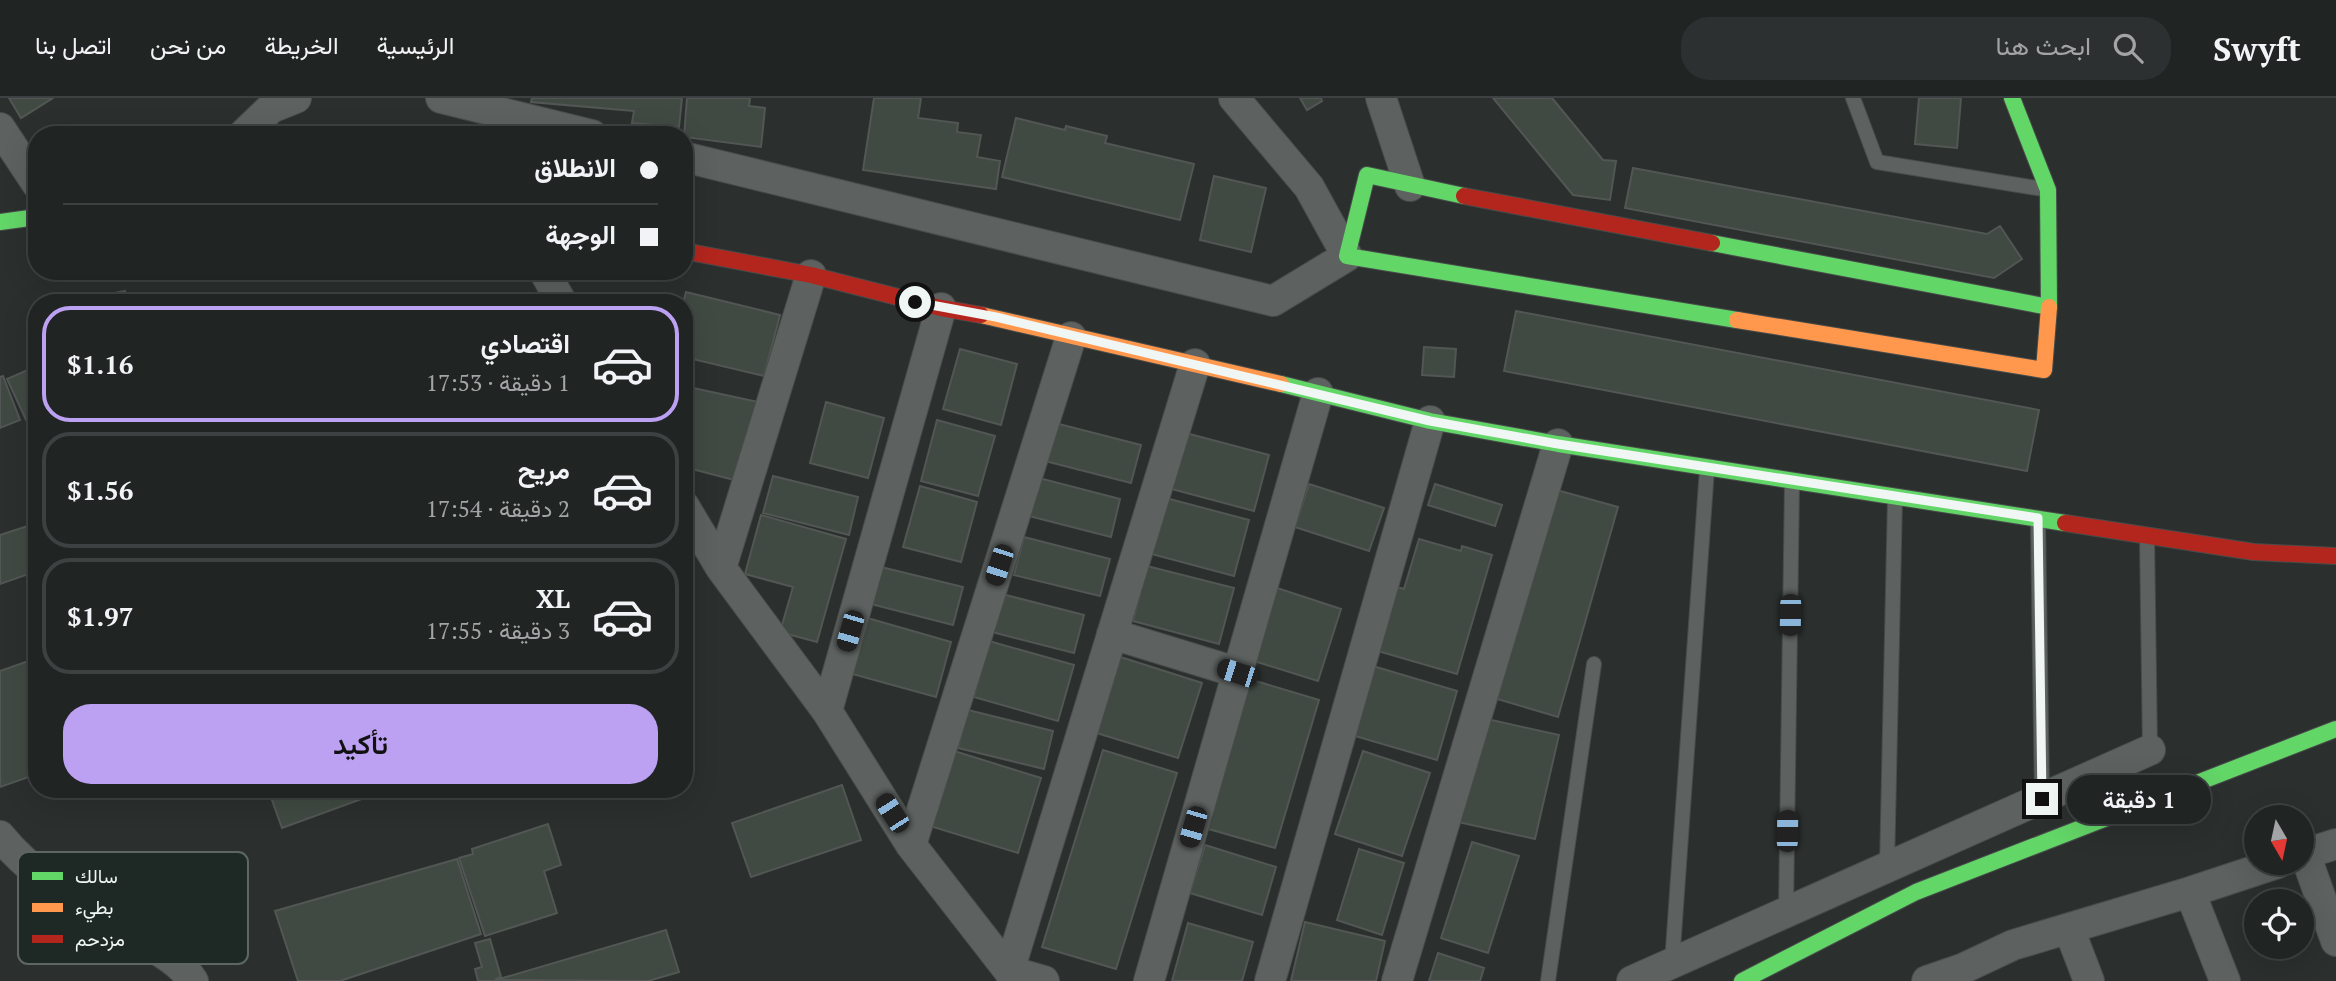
<!DOCTYPE html>
<html lang="ar">
<meta charset="utf-8">
<style>
body{margin:0;font-family:"PT Serif",Vazirmatn,serif;background:#2d3030;color:#f1f3f6;direction:rtl;height:100vh;display:flex;flex-direction:column;font-size:26px;white-space:nowrap}
*{box-sizing:border-box;margin:0}
p{font-size:23px;color:#a2a4a6}
.icon{flex:none;width:38px;height:38px;fill:none;stroke:currentColor;stroke-width:2;stroke-linecap:round;stroke-linejoin:round}
.map{position:relative;flex:1;overflow:hidden;direction:ltr}
.sheet{position:absolute;left:28px;top:196px;width:665px;height:504px;display:flex;flex-direction:column;background:#202423;border-radius:28px;box-shadow:0 7px 28px #0002,0 0 0 2px #3d4141;direction:rtl}
.sheet>*{flex:none}
.banner{position:absolute;left:28px;top:28px;width:665px;height:154px;border-radius:28px;box-shadow:0 7px 28px #0002,0 0 0 2px #3d4141;direction:rtl;display:grid;align-content:center;height:154px;padding:0 35px;background:#202423}
.needle{width:46px;rotate:171deg}
.controls{position:absolute;left:2244px;top:707px;display:grid;gap:14px}
.controls a{display:grid;place-items:center;width:70px;height:70px;border-radius:50%;background:#202423;box-shadow:0 7px 28px #0002,0 0 0 2px #3d4141;font-size:35px}
.end{position:absolute;width:32px;height:32px;margin:-16px;border:9px solid #eff6f3;background:#111;box-shadow:0 0 0 4px #111}
.from{border-radius:50%}
.bubble{position:absolute;height:49px;border-radius:24px;background:#202423;box-shadow:0 7px 28px #0002,0 0 0 2px #3d4141;font-size:23px;font-weight:600;line-height:49px;text-align:center;direction:rtl}
.car{position:absolute;width:21px;height:42px;margin:-21px -10px;border-radius:9px;box-shadow:0 0 5px 2px #0007;background:linear-gradient(#222 24%,#8ab4d8 0 40%,#222 0 76%,#8ab4d8 0 86%,#222 0)}
.banner b{display:flex;align-items:center;gap:24px;height:66px;font-size:26px}
.banner b+b{border-top:2px solid #3d4141}
.banner i{width:18px;height:18px;background:#f1f3f6}
ul{padding:12px 0 0;list-style:none}
li{display:flex;align-items:center;gap:21px;height:116px;margin:0 14px 10px;padding:0 21px;border:4px solid #3d4141;border-radius:28px}
li div{flex:1}
li b{display:block;font-size:26px}
li em{font-style:normal;font-weight:600}
li.active{border-color:#bca0f2}
li>.icon{width:63px;height:63px;stroke-width:1.5}
.button{display:flex;gap:14px;margin-top:auto;padding:14px 35px}
.button a{flex:1;height:80px;border-radius:28px;background:#bca0f2;color:#111;font-size:28px;font-weight:600;line-height:80px;text-align:center}
header{display:flex;align-items:center;gap:42px;box-sizing:border-box;height:98px;padding:0 35px;background:#202423;border-bottom:2px solid #3d4141}
header strong{font-size:33px}
nav{display:flex;gap:38px;margin-inline-start:auto;font-size:24px}
.search{width:490px;height:63px;background:#2d3030;display:flex;align-items:center;gap:18px;box-sizing:border-box;padding:0 24px;border-radius:28px;color:#a2a4a6;font-size:26px}
.map>svg:first-child{display:block}
.building{fill:#404a42;stroke:#525654;stroke-width:2}
.lines{fill:none;stroke-linecap:round;stroke-linejoin:round}
.lane-casing{stroke:#484c4b;stroke-width:16}
.street-casing{stroke:#484c4b;stroke-width:32}
.fast-casing{stroke:#484c4b;stroke-width:18}
.slow-casing{stroke:#484c4b;stroke-width:18}
.jam-casing{stroke:#484c4b;stroke-width:18}
.lane{stroke:#5d6260;stroke-width:14}
.street{stroke:#5d6260;stroke-width:30}
.fast{stroke:#63d668;stroke-width:16}
.slow{stroke:#ff974d;stroke-width:16}
.jam{stroke:#b3261e;stroke-width:16}
.route{stroke:#eff6f3;stroke-width:9}
.key{fill:#1e2926;stroke:#5d6664;stroke-width:2}
.key-label{font-size:19px;fill:#eff6f3}
</style>
<header>
<strong>Swyft</strong>
<div class="search"><svg class="icon" aria-label="search" viewBox="0 0 24 24"><circle cx="10" cy="10" r="6"/><path d="M15 15l6 6"/></svg>ابحث هنا</div>
<nav><a>الرئيسية</a><a>الخريطة</a><a>من نحن</a><a>اتصل بنا</a></nav>
</header>
<div class="map">
<svg width="2336" height="883" viewBox="0 0 2336 883">
<rect width="100%" height="100%" fill="#2b302f"/>
<path class="building" d="M9,0H53L21,20Z
M532,0H682L679,29L632,25L634,13L531,4Z
M687,0H750L749,8L765,10L761,49L684,39Z
M874,0H921L918,20L958,25L957,34L981,37L977,59L1000,63L996,91L863,72Z
M1300,0H1321L1322,3L1307,12Z
M1493,0H1552L1603,62L1616,63L1610,102L1573,97Z
M1919,0H1961L1957,50L1915,46Z
M1016,20L1065,32L1066,28L1107,38L1105,45L1194,66L1180,122L1002,79Z
M1633,70L1987,136L2000,128L2022,161L1994,180L1625,110Z
M1214,78L1266,90L1251,154L1200,142Z
M125,193L128,205H86L85,201Z
M686,194L780,217L764,278L684,259L683,205Z
M1516,213L2039,312L2027,373L1504,273Z
M1424,249L1456,251L1454,279L1422,277Z
M960,251L1017,266L1001,327L943,311Z
M37,268V319L27,324L7,281Z
M3,278L20,322L0,330V279Z
M684,288L758,304L738,383L684,369Z
M826,304L884,320L868,380L810,365Z
M937,322L995,338L978,398L921,383Z
M1055,325L1141,347L1131,385L1045,363Z
M1182,334L1269,357L1254,413L1168,390Z
M773,378L858,399L849,437L763,415Z
M1035,379L1120,401L1111,439L1025,417Z
M1309,386L1384,410L1369,453L1295,429Z
M1435,386L1502,407L1495,428L1428,407Z
M920,388L977,404L961,464L903,449Z
M1553,391L1618,409L1558,619L1494,600Z
M1162,399L1249,422L1234,478L1148,455Z
M761,417L846,441L817,544L780,534L793,489L745,476Z
M37,425V473L0,486V437Z
M1024,439L1110,461L1100,498L1014,477Z
M1419,441L1461,453L1462,448L1492,457L1457,576L1378,553L1397,489L1404,491Z
M877,468L963,489L953,527L867,505Z
M1147,468L1234,490L1219,546L1133,523Z
M1274,489L1341,511L1318,583L1251,562Z
M998,495L1084,517L1074,555L988,533Z
M864,519L951,544L936,599L849,575Z
M989,543L1074,567L1058,623L974,599Z
M1111,556L1202,585L1178,660L1087,632Z
M37,560V676L0,689V573Z
M1373,568L1457,593L1437,662L1352,637Z
M1249,581L1319,602L1275,750L1205,730Z
M968,612L1053,633L1044,671L958,650Z
M1487,621L1559,637L1535,741L1458,724Z
M951,652L1041,680L1018,755L927,727Z
M1103,652L1177,675L1116,871L1042,849Z
M1363,653L1430,675L1402,758L1335,736Z
M842,687L861,742L751,779L732,725Z
M142,691H172L145,701Z
M268,691H389L282,730Z
M548,726L561,767L544,773L557,815L485,838L459,760L473,756L472,751Z
M1472,744L1519,758L1488,855L1441,840Z
M1205,747L1276,769L1262,817L1190,795Z
M1359,751L1404,765L1382,837L1337,822Z
M457,761L481,836L340,883H298L275,813Z
M1305,824L1385,843L1376,883H1291Z
M1188,825L1253,844L1242,883H1172Z
M666,832L679,874L648,883L496,882Z
M490,841L501,879L496,881V883H478L475,871L482,869L475,845Z
M1438,855L1484,870L1480,883H1429Z"/>
<g class="lines">
<defs>
<path id="lane" d="M1853,0L1877,64L2043,91
M2038,422L2042,701
M2147,439L2150,652
M1887,770L1895,400
M1786,814L1792,385
M1672,865L1707,371
M1548,883L1594,566"/>
<path id="street" d="M441,0L592,37
M1381,0L1410,88
M0,30L37,86
M243,37L271,10L296,0
M684,59L1273,203L1347,158L1309,89L1234,0
M544,173L562,205
M684,408L721,470L827,613L911,747L1009,873L1014,883
M721,470L811,177
M1112,536L1236,574
M827,613L941,210
M0,738C31,776 77,805 119,830C142,844 178,859 193,883
M911,747L1071,239
M2305,756L2336,843
M2301,757L2336,746
M2190,794L2225,883
M2069,831L2089,883
M1044,883L1009,873L1195,266
M1149,883L1318,295
M1270,883L1430,323
M1397,883L1558,346
M1632,883L2150,652
M1927,883L1962,871L2013,847L2190,794L2278,765"/>
<path id="fast" d="M1464,98L1367,77L1347,158L1737,222
M0,124L37,119
M1712,145L2049,209L2048,92L2012,0
M1281,286L1430,323L1558,346L2065,425
M1742,883L1916,794L2336,631"/>
<path id="slow" d="M981,217L1281,286
M1737,222L2044,272L2049,209"/>
<path id="jam" d="M1464,98L1712,145
M684,153L811,177L941,210L981,217
M2065,425L2254,454L2336,458"/>
</defs>
<use href="#lane" class="lane-casing"/>
<use href="#street" class="street-casing"/>
<use href="#fast" class="fast-casing"/>
<use href="#slow" class="slow-casing"/>
<use href="#jam" class="jam-casing"/>
<use href="#lane" class="lane"/>
<use href="#street" class="street"/>
<use href="#fast" class="fast"/>
<use href="#slow" class="slow"/>
<use href="#jam" class="jam"/>
</g>
<g class="lines">
<path class="route" d="M915,204L996,219L1430,323L1558,346L2038,420L2042,701"/>
</g>
<rect x="18" y="754" width="230" height="112" rx="10" class="key"/>
<rect x="32" y="774" width="31" height="8" fill="#63d668"/>
<rect x="32" y="805" width="31" height="9" fill="#ff974d"/>
<rect x="32" y="837" width="31" height="8" fill="#b3261e"/>
<g class="key-label">
<text x="75" y="785">سالك</text>
<text x="75" y="816">بطيء</text>
<text x="75" y="848">مزدحم</text>
</g>
</svg>
<div class="controls">
<a><svg class="needle" viewBox="-14 -14 28 28"><path d="M0-13l5 13h-10z" fill="#e53935"/><path d="M0 13l5-13h-10z" fill="#a2a4a6"/></svg></a>
<a><svg class="icon" aria-label="locate" viewBox="0 0 24 24"><circle cx="12" cy="12" r="6"/><path d="M12 2v4M12 18v4M2 12h4M18 12h4"/></svg></a>
</div>
<i class="end from" style="left:915px;top:204px"></i>
<i class="end" style="left:2042px;top:701px"></i>
<div class="bubble" style="left:2067px;top:677px;width:144px">1 دقيقة</div>
<i class="car" style="left:999px;top:467px;rotate:198deg"></i>
<i class="car" style="left:1790px;top:517px;rotate:181deg"></i>
<i class="car" style="left:850px;top:533px;rotate:196deg"></i>
<i class="car" style="left:1237px;top:575px;rotate:288deg"></i>
<i class="car" style="left:892px;top:715px;rotate:327deg"></i>
<i class="car" style="left:1193px;top:729px;rotate:196deg"></i>
<i class="car" style="left:1787px;top:733px;rotate:1deg"></i>
<div class="banner">
<b><i class="from"></i>الانطلاق</b>
<b><i></i>الوجهة</b>
</div>
<section class="sheet">
<ul>
<li class="active"><svg class="icon" aria-label="car" viewBox="0 0 24 24"><path d="M5 17H2v-5l4-1 3-4h7l3 4 3 1v5h-3M9 17h6M6 11h13"/><circle cx="7" cy="17" r="2"/><circle cx="17" cy="17" r="2"/></svg><div><b>اقتصادي</b><p>1 دقيقة · 17:53</p></div><em>$1.16</em></li>
<li><svg class="icon" aria-label="car" viewBox="0 0 24 24"><path d="M5 17H2v-5l4-1 3-4h7l3 4 3 1v5h-3M9 17h6M6 11h13"/><circle cx="7" cy="17" r="2"/><circle cx="17" cy="17" r="2"/></svg><div><b>مريح</b><p>2 دقيقة · 17:54</p></div><em>$1.56</em></li>
<li><svg class="icon" aria-label="car" viewBox="0 0 24 24"><path d="M5 17H2v-5l4-1 3-4h7l3 4 3 1v5h-3M9 17h6M6 11h13"/><circle cx="7" cy="17" r="2"/><circle cx="17" cy="17" r="2"/></svg><div><b>XL</b><p>3 دقيقة · 17:55</p></div><em>$1.97</em></li>
</ul>
<div class="button"><a>تأكيد</a></div>
</section>
</div>
